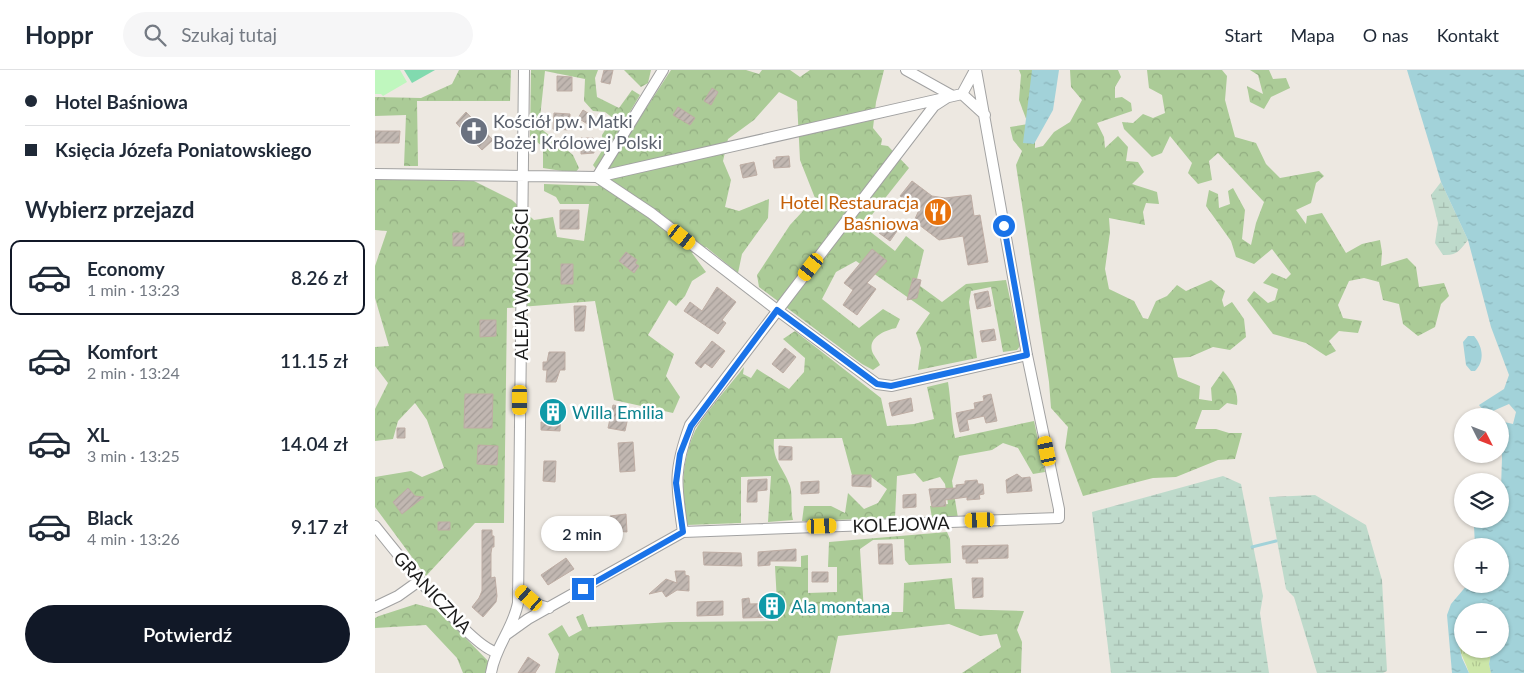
<!DOCTYPE html>
<html lang="pl">
<meta charset="utf-8">
<style>
body{margin:0;font-family:Lato,sans-serif;background:#f6f6f7;color:#1f2937;height:100vh;display:flex;flex-direction:column;font-size:19px;white-space:nowrap}
*{box-sizing:border-box;margin:0}
p{font-size:16px;color:#747a83}
.icon{flex:none;width:28px;height:28px;fill:none;stroke:currentColor;stroke-width:2;stroke-linecap:round;stroke-linejoin:round}
.map{position:relative;flex:1;overflow:hidden}
.sheet{display:flex;flex-direction:column;background:#fff;width:375px}
.sheet>*{flex:none}
.banner{display:grid;align-content:center;height:110px;padding:0 25px;background:#fff}
.needle{width:32px;rotate:132deg}
.buttons{position:absolute;left:1079px;top:338px;display:grid;gap:10px}
.buttons a{display:grid;place-items:center;width:55px;height:55px;border-radius:50%;background:#fff;box-shadow:0 1px 4px #0004;font-size:25px}
.end{position:absolute;width:22px;height:22px;margin:-11px;border:6px solid #1a73e8;background:#fff;box-shadow:0 0 0 2px #fff}
.from{border-radius:50%}
.bubble{position:absolute;height:35px;border-radius:18px;background:#fff;box-shadow:0 1px 4px #0004;font-size:16px;font-weight:600;line-height:35px;text-align:center}
.car{position:absolute;width:15px;height:30px;margin:-15px -8px;border-radius:6px;box-shadow:0 0 4px 1px #0007;background:linear-gradient(#f5c518 24%,#345 0 40%,#f5c518 0 76%,#345 0 86%,#f5c518 0)}
.banner b{display:flex;align-items:center;gap:18px;height:48px;font-size:19px}
.banner b+b{border-top:1px solid #e0e1e3}
.banner i{width:12px;height:12px;background:#1f2937}
ul{padding:0;list-style:none}
li{display:flex;align-items:center;gap:15px;height:75px;margin:0 10px 8px;padding:0 15px;border:2px solid transparent;border-radius:10px}
li div{flex:1}
li b{display:block;font-size:19px}
li em{font-style:normal;font-weight:600}
li.current{border-color:#111827}
li>.icon{width:45px;height:45px;stroke-width:1.5}
h2{padding:0 25px;font-size:22px;line-height:60px}
.action{display:flex;gap:10px;margin-top:auto;padding:10px 25px}
.action a{flex:1;height:58px;border-radius:30px;background:#111827;color:#fff;font-size:20px;font-weight:600;line-height:58px;text-align:center}
header{display:flex;align-items:center;gap:30px;box-sizing:border-box;height:70px;padding:0 25px;background:#fff;border-bottom:1px solid #e0e1e3}
header strong{font-size:24px}
nav{display:flex;gap:28px;margin-inline-start:auto;font-size:18px}
.search{width:350px;height:45px;background:#f6f6f7;display:flex;align-items:center;gap:12px;box-sizing:border-box;padding:0 18px;border-radius:28px;color:#747a83;font-size:19px}
main{display:flex;flex:1;min-height:0}
.map>svg:first-child{display:block}
.grass{fill:url(#grass-tufts)}
.forest{fill:url(#forest-crowns)}
.wetland{fill:url(#wetland-marsh)}
.park{fill:#bff7be}
.pitch{fill:#81daaf}
.water{fill:url(#water-ripples)}
.lines{fill:none;stroke-linecap:round;stroke-linejoin:round}
.stream{stroke:#a2d2d9;stroke-width:3}
.building{fill:url(#building-hatch);stroke:#beada4}
.minor-casing{stroke:#a2a2a2;stroke-width:12}
.minor{stroke:#fff;stroke-width:10}
.route{stroke:#1a73e8;stroke-width:6}
.labels{text-anchor:middle;dominant-baseline:central;stroke-width:5;stroke-linejoin:round;paint-order:stroke}
.worship-label{font-size:18px;fill:#5b616d;stroke:#fff;text-anchor:start}
.food-label{font-size:18px;fill:#c56008;stroke:#fff;text-anchor:end}
.street-label{font-size:18px;fill:#1b1b1b;stroke:#fff}
.culture-label{font-size:18px;fill:#0d838f;stroke:#fff;text-anchor:start}
</style>
<header>
<strong>Hoppr</strong>
<div class="search"><svg class="icon" aria-label="search" viewBox="0 0 24 24"><circle cx="10" cy="10" r="6"/><path d="M15 15l6 6"/></svg>Szukaj tutaj</div>
<nav><a>Start</a><a>Mapa</a><a>O nas</a><a>Kontakt</a></nav>
</header>
<main>
<section class="sheet">
<div class="banner">
<b><i class="from"></i>Hotel Baśniowa</b>
<b><i></i>Księcia Józefa Poniatowskiego</b>
</div>
<h2>Wybierz przejazd</h2>
<ul>
<li class="current"><svg class="icon" aria-label="car" viewBox="0 0 24 24"><path d="M5 17H2v-5l4-1 3-4h7l3 4 3 1v5h-3M9 17h6M6 11h13"/><circle cx="7" cy="17" r="2"/><circle cx="17" cy="17" r="2"/></svg><div><b>Economy</b><p>1 min · 13:23</p></div><em>8.26 zł</em></li>
<li><svg class="icon" aria-label="car" viewBox="0 0 24 24"><path d="M5 17H2v-5l4-1 3-4h7l3 4 3 1v5h-3M9 17h6M6 11h13"/><circle cx="7" cy="17" r="2"/><circle cx="17" cy="17" r="2"/></svg><div><b>Komfort</b><p>2 min · 13:24</p></div><em>11.15 zł</em></li>
<li><svg class="icon" aria-label="car" viewBox="0 0 24 24"><path d="M5 17H2v-5l4-1 3-4h7l3 4 3 1v5h-3M9 17h6M6 11h13"/><circle cx="7" cy="17" r="2"/><circle cx="17" cy="17" r="2"/></svg><div><b>XL</b><p>3 min · 13:25</p></div><em>14.04 zł</em></li>
<li><svg class="icon" aria-label="car" viewBox="0 0 24 24"><path d="M5 17H2v-5l4-1 3-4h7l3 4 3 1v5h-3M9 17h6M6 11h13"/><circle cx="7" cy="17" r="2"/><circle cx="17" cy="17" r="2"/></svg><div><b>Black</b><p>4 min · 13:26</p></div><em>9.17 zł</em></li>
</ul>
<div class="action"><a>Potwierdź</a></div>
</section>
<div class="map">
<svg width="1149" height="603" viewBox="0 0 1149 603">
<defs>
<pattern id="grass-tufts" width="24" height="20" patternUnits="userSpaceOnUse" patternTransform="scale(1.25)"><rect width="24" height="20" fill="#cce6a8"/><path d="M3 7l-1-3M5 7V3M7 7l1-3M15 17l-1-3M17 17v-4M19 17l1-3" fill="none" stroke="#afc590"/></pattern>
<pattern id="forest-crowns" width="20" height="18" patternUnits="userSpaceOnUse" patternTransform="scale(1.25)"><rect width="20" height="18" fill="#abcb97"/><path d="M2 6a3 3 0 1 1 6 0M12 15a3 3 0 1 1 6 0" fill="none" stroke="#93ae82"/></pattern>
<pattern id="wetland-marsh" width="20" height="14" patternUnits="userSpaceOnUse" patternTransform="scale(1.25)"><rect width="20" height="14" fill="#bedacb"/><path d="M1 5h8M5 5V1M11 12h8M15 12V8" fill="none" stroke="#a3baae"/></pattern>
<pattern id="water-ripples" width="26" height="14" patternUnits="userSpaceOnUse" patternTransform="scale(1.25)"><rect width="26" height="14" fill="#a2d2d9"/><path d="M2 4q2-2 4 0t4 0M15 11q2-2 4 0t4 0" fill="none" stroke="#8bb4ba"/></pattern>
<pattern id="building-hatch" width="6" height="6" patternUnits="userSpaceOnUse" patternTransform="scale(1.25)"><rect width="6" height="6" fill="#c1b7b1"/><path d="M-1 1l2-2M0 6l6-6M5 7l2-2" fill="none" stroke="#a59d98"/></pattern>
</defs>
<rect width="100%" height="100%" fill="#ede8e1"/>
<path class="grass" d="M1087,550L1088,579H1117L1114,594L1116,603H1094C1089,585 1073,568 1087,550Z"/>
<path class="forest" d="M84,0H136L135,31H42L43,96H29L31,45L0,46V27L46,28L77,14Z
M156,0H223L220,8L222,27L244,38L257,20L265,25L221,99L218,95L228,79L227,65L238,48L230,42L218,41L209,31L210,9L170,1L164,57L198,85L204,98L200,103L168,98V77L155,66Z
M249,0H276L273,13L266,17Z
M296,0H371L384,4L387,0H415L425,7L435,0H509L501,32L498,58L507,69L506,75L513,76L534,98L488,156L520,181L531,166L549,180L541,213L567,232L591,214L631,210L645,276L642,280L628,282L616,217L596,221L594,232L602,288L543,300L546,278L541,263L555,243L481,191L461,202L447,229L484,258L508,239L525,249L521,258C511,260 493,267 497,281C498,285 503,290 505,295L498,300L487,294L384,217L382,205L415,155L440,128L425,90L422,31L404,22L379,50L353,69L348,91L356,110L350,137L364,141L394,129L393,148L367,184L363,203L331,177L317,183L331,202L317,211L310,226L301,236L294,230L273,265L299,284L291,306L305,327L298,343L239,330L220,231L132,238L129,453H100L51,506L0,437V407L36,401L47,407L69,398L52,350L40,333L23,351L18,369L0,371V339L13,313L0,296V277L14,276L0,228V196L12,161L0,160V108L97,110L137,130L159,150L178,147L182,167L209,171L214,134H185L181,127L169,121V114L223,116L238,89Z
M644,0H663L660,43V78L668,76L679,62L695,52L707,30L696,17L695,0H743L746,7L740,17V28L747,27L756,33L757,41L722,53L729,67L730,78L743,66L753,77L751,91L763,92L769,102L757,114L782,122L784,134L771,133L768,142L770,155L734,148L735,162L730,199L734,219L759,231L768,248L773,249L781,231L792,226L802,215L811,221L836,210L850,221L847,230L849,237L857,232L869,249L871,267L855,280L838,277L815,287L798,288L803,307L825,316L824,329L837,331L836,318L848,301C857,311 864,322 862,335L852,333L844,340H827L820,359H841L854,363H867L860,389L843,390L801,407L778,408L708,426L690,378L693,357L676,338L674,312L641,95L647,81L638,70L635,57L653,54L644,30L646,5Z
M772,0H847L852,6L850,30L860,67L881,73L891,94L905,108L944,101L949,106L941,113L936,133L921,140L931,154L932,146L947,143L971,183L987,174L1005,170L1007,182L1006,196L1032,188L1041,197L1044,217L1069,213L1074,226L1066,234L1060,257L1043,266L1028,254L1024,234L1008,230L1004,212L989,208L974,211L963,235L968,248L987,251L983,263L964,261L954,271L961,281L951,286L931,273L898,264L872,230L879,221L893,233L900,230L903,219L888,213L897,203L911,209L916,204L897,179L879,194L861,187L856,171L831,136L834,120L843,124L844,138L855,134L853,121L858,118L870,140L867,169L876,175L881,153L889,132L843,83L834,91L837,110L823,114L813,103L817,93L795,66L787,83L777,87L749,59L747,52L758,53L768,44L778,48L790,43L787,25L774,18Z
M875,0H894L898,9L911,8L915,18L896,27L889,39L875,32L872,16L888,24L883,5Z
M420,261L506,328L512,356L539,354L559,349L552,317L573,312C576,331 576,350 580,368L659,351L670,402L658,404L643,378L628,373L617,380L584,386L577,411L583,448H557L555,436L573,434L570,414L565,407L548,412L540,403L522,406L520,448L427,451L429,436H456L470,443L473,423L489,439L503,433L512,419L495,406L478,409L467,368L399,369C397,391 408,396 415,416C418,425 415,438 418,450L393,452L396,406L366,407V453L312,455C306,423 306,392 320,361C329,344 356,314 369,297L368,304L376,308L382,299L414,319L429,302L430,288L408,269Z
M572,462L575,469L576,493L534,495L530,490L529,469L498,470L485,479L489,542H528L529,513L577,508L580,539L649,541L642,560L647,572L646,603H587L626,577L622,564L605,566L574,554L463,566L455,603H180L184,584L173,564L187,555L194,567L207,560L201,547L208,544L213,557L296,552L403,551L400,496L426,497V486L433,485V523L462,522V497H453L454,472Z
M41,534L63,540L115,593L113,603H88L82,588L51,555L0,558V548L4,546Z"/>
<path class="wetland" d="M1066,112L1093,170C1085,180 1082,186 1068,185L1060,173L1063,153L1056,125Z
M848,406L866,414L888,526L885,543L894,603H736L717,442Z
M940,425L991,455L1007,510L1012,601L1008,603H942L919,527L911,519L894,427Z"/>
<path class="park" d="M0,0H25L32,12L8,26L6,24H0Z"/>
<path class="pitch" d="M29,0H60L37,13Z"/>
<path class="water" d="M657,0H684L678,40L659,74L648,73Z
M1032,0H1149V603H1116L1114,594L1117,579H1125V541L1097,539L1095,541H1088L1087,550L1081,562L1087,588L1094,603H1077L1072,545L1076,534L1093,514H1125V476H1100L1099,456L1107,449H1125L1127,388L1125,351L1138,354L1141,342L1134,334L1111,344L1104,335L1129,319L1134,305L1116,257L1093,170L1066,112Z
M1093,266H1099C1108,277 1110,291 1100,301H1096L1091,295L1088,272Z"/>
<g class="lines">
<path class="stream" d="M877,477L901,471"/>
</g>
<path class="building" d="M229,0H238L235,14L226,12Z
M182,6L197,7V21H182Z
M337,18L343,22L336,35L329,31Z
M303,37L320,48L315,55L298,45Z
M208,40L219,47L214,55L203,48Z
M91,42L118,70L107,80L81,53Z
M179,43L195,44V60L178,59Z
M0,61H25L24,73H0Z
M206,68H218L219,83L206,84Z
M414,86L415,97L399,98L398,90H401V87Z
M379,92L382,105L368,108L365,95Z
M537,111L557,126L570,128L596,125L599,146L605,145L613,192L593,195L588,166L564,170L539,151L544,140L525,126Z
M185,140H204V159H185Z
M511,154L522,161L515,171L504,163Z
M78,163H89V176H78Z
M497,179L512,191L492,213L501,219L482,245L468,235L478,220L469,213Z
M251,182L262,190L260,193L264,196L259,203L244,191Z
M186,194H198V214H186Z
M538,208L546,210L542,228L532,230Z
M342,217L361,232L347,250L351,253L343,264L309,241L315,232L327,241Z
M613,221L616,236L602,239L599,224Z
M199,236H211L209,261H200Z
M105,250H121V266L105,267Z
M619,259L621,270L607,272L605,261Z
M337,271L350,281L337,298L330,293L326,298L320,293Z
M410,278L421,287L408,303L397,294Z
M174,282H190V300H185L181,312H171L172,300H168V292H172Z
M90,324H118L117,358H89Z
M616,324L622,351L611,353L609,346L592,350L594,360L585,362L581,343L600,339L599,333L609,331L608,326Z
M536,328L538,341L517,346L514,333Z
M171,335H186L185,361L166,360V352H171Z
M238,335L255,338L250,361L233,358Z
M22,358H30V368H22Z
M258,372L260,401L245,402L243,373Z
M103,375L123,376L122,395L102,394Z
M404,376L417,377V390H404Z
M169,391H181L180,412L168,411Z
M642,404L647,408L655,407L657,421L632,423L631,410Z
M477,405H496V417L477,416Z
M392,409V420L382,421V432H372L373,410Z
M602,410L603,414H608L609,424L604,425L605,429L592,430V427L570,430L571,436L557,437L554,419L581,418V415L590,414V411Z
M444,411V423L426,424V412Z
M33,418L40,426L49,427L27,444L18,432Z
M541,424V437L528,438V425Z
M251,444L252,462L240,461V457L235,456V446Z
M63,452H75V460H63Z
M107,460H117V466H119V477H117L116,483V508L120,507L122,526L121,532L108,547L97,537L104,528L107,521Z
M175,461H189L188,473H174Z
M503,474H517L518,494H504Z
M633,475V488L602,489L603,493H591V489H588L587,476Z
M421,479V491H395V495L383,496V482Z
M328,482L366,483L367,496L329,495Z
M191,488L199,499L173,515L166,505Z
M300,501H310V505L314,506V521L302,520L291,527L287,521L274,524L291,509L302,513Z
M437,502H453V512H437Z
M597,508H608V527L598,528Z
M374,528L375,534L400,533L401,547L368,548L367,529Z
M348,531V545L322,546V532Z
M153,587L165,595L160,603H143Z"/>
<g class="lines">
<defs>
<path id="minor" d="M531,0L576,25
M587,24L610,45
M0,104L222,107L276,143L402,240L502,314L517,316L652,285
M222,107L587,24L600,0
M222,107L288,0
M0,456C20,481 95,576 121,582
M308,462C301,415 298,401 315,355L559,36L576,25
M143,519L164,535L174,538
M0,537L23,526L44,511
M132,564L153,549L308,462L684,448V439L652,285L601,0
M116,603C120,577 138,559 143,533L149,0"/>
</defs>
<use href="#minor" class="minor-casing"/>
<use href="#minor" class="minor"/>
</g>
<g class="lines">
<path class="route" d="M208,519L308,462L301,413L305,384L316,356L402,240L502,314L516,316L652,285L629,156"/>
</g>
<defs>
<symbol id="church-disc" viewBox="-11 -11 22 22"><circle r="9.5" fill="#6b7280" stroke="#fff"/><path d="M-1.2-6h2.4v3.5h3.3v2.4h-3.3V6h-2.4V-.1h-3.3v-2.4h3.3Z" fill="#fff"/></symbol>
<symbol id="restaurant-disc" viewBox="-11 -11 22 22"><circle r="9.5" fill="#e8710a" stroke="#fff"/><path d="M-5-6h1v4h1v-4h1v4h1v-4h1v5L-1.5 .5V6h-2V.5L-5-1ZM5-6V6H3V1.5H1.5Q1.5-4 5-6Z" fill="#fff"/></symbol>
<symbol id="building-disc" viewBox="-11 -11 22 22"><circle r="9.5" fill="#0f9aa8" stroke="#fff"/><path d="M-4-6H4V6H1V3H-1V6H-4ZM-2.5-4.3h1.7v1.8h-1.7ZM.8-4.3h1.7v1.8H.8ZM-2.5-1h1.7V.8h-1.7ZM.8-1h1.7V.8H.8Z" fill="#fff"/></symbol>
</defs>
<g fill-rule="evenodd">
<use href="#church-disc" x="83" y="45" width="32" height="32"/>
<use href="#restaurant-disc" x="547" y="126" width="32" height="32"/>
<use href="#building-disc" x="162" y="326" width="32" height="32"/>
<use href="#building-disc" x="381" y="520" width="32" height="32"/>
</g>
<g class="labels">
<g class="worship-label">
<text x="118" y="51">Kościół pw. Matki<tspan x="118" dy="21">Bożej Królowej Polski</tspan></text>
</g>
<g class="food-label">
<text x="544" y="132">Hotel Restauracja<tspan x="544" dy="21">Baśniowa</tspan></text>
</g>
<g class="street-label">
<text transform="translate(146 214) rotate(-90)">ALEJA WOLNOŚCI</text>
<text transform="translate(526 454) rotate(-2)">KOLEJOWA</text>
<text transform="translate(58 522) rotate(47)">GRANICZNA</text>
</g>
<g class="culture-label">
<text x="197" y="342">Willa Emilia</text>
<text x="416" y="536">Ala montana</text>
</g>
</g>
</svg>
<div class="buttons">
<a><svg class="needle" viewBox="-14 -14 28 28"><path d="M0-13l5 13h-10z" fill="#e53935"/><path d="M0 13l5-13h-10z" fill="#747a83"/></svg></a>
<a><svg class="icon" aria-label="layers" viewBox="0 0 24 24"><path d="M12 4l9 5-9 5-9-5zM3 14l9 5 9-5"/></svg></a>
<a>+</a>
<a>−</a>
</div>
<i class="end from" style="left:629px;top:156px"></i>
<i class="end" style="left:208px;top:519px"></i>
<div class="bubble" style="left:166px;top:446px;width:82px">2 min</div>
<i class="car" style="left:307px;top:167px;rotate:128deg"></i>
<i class="car" style="left:436px;top:197px;rotate:218deg"></i>
<i class="car" style="left:145px;top:330px;rotate:180deg"></i>
<i class="car" style="left:672px;top:381px;rotate:348deg"></i>
<i class="car" style="left:605px;top:450px;rotate:268deg"></i>
<i class="car" style="left:447px;top:456px;rotate:88deg"></i>
<i class="car" style="left:154px;top:528px;rotate:311deg"></i>
</div>
</main>
